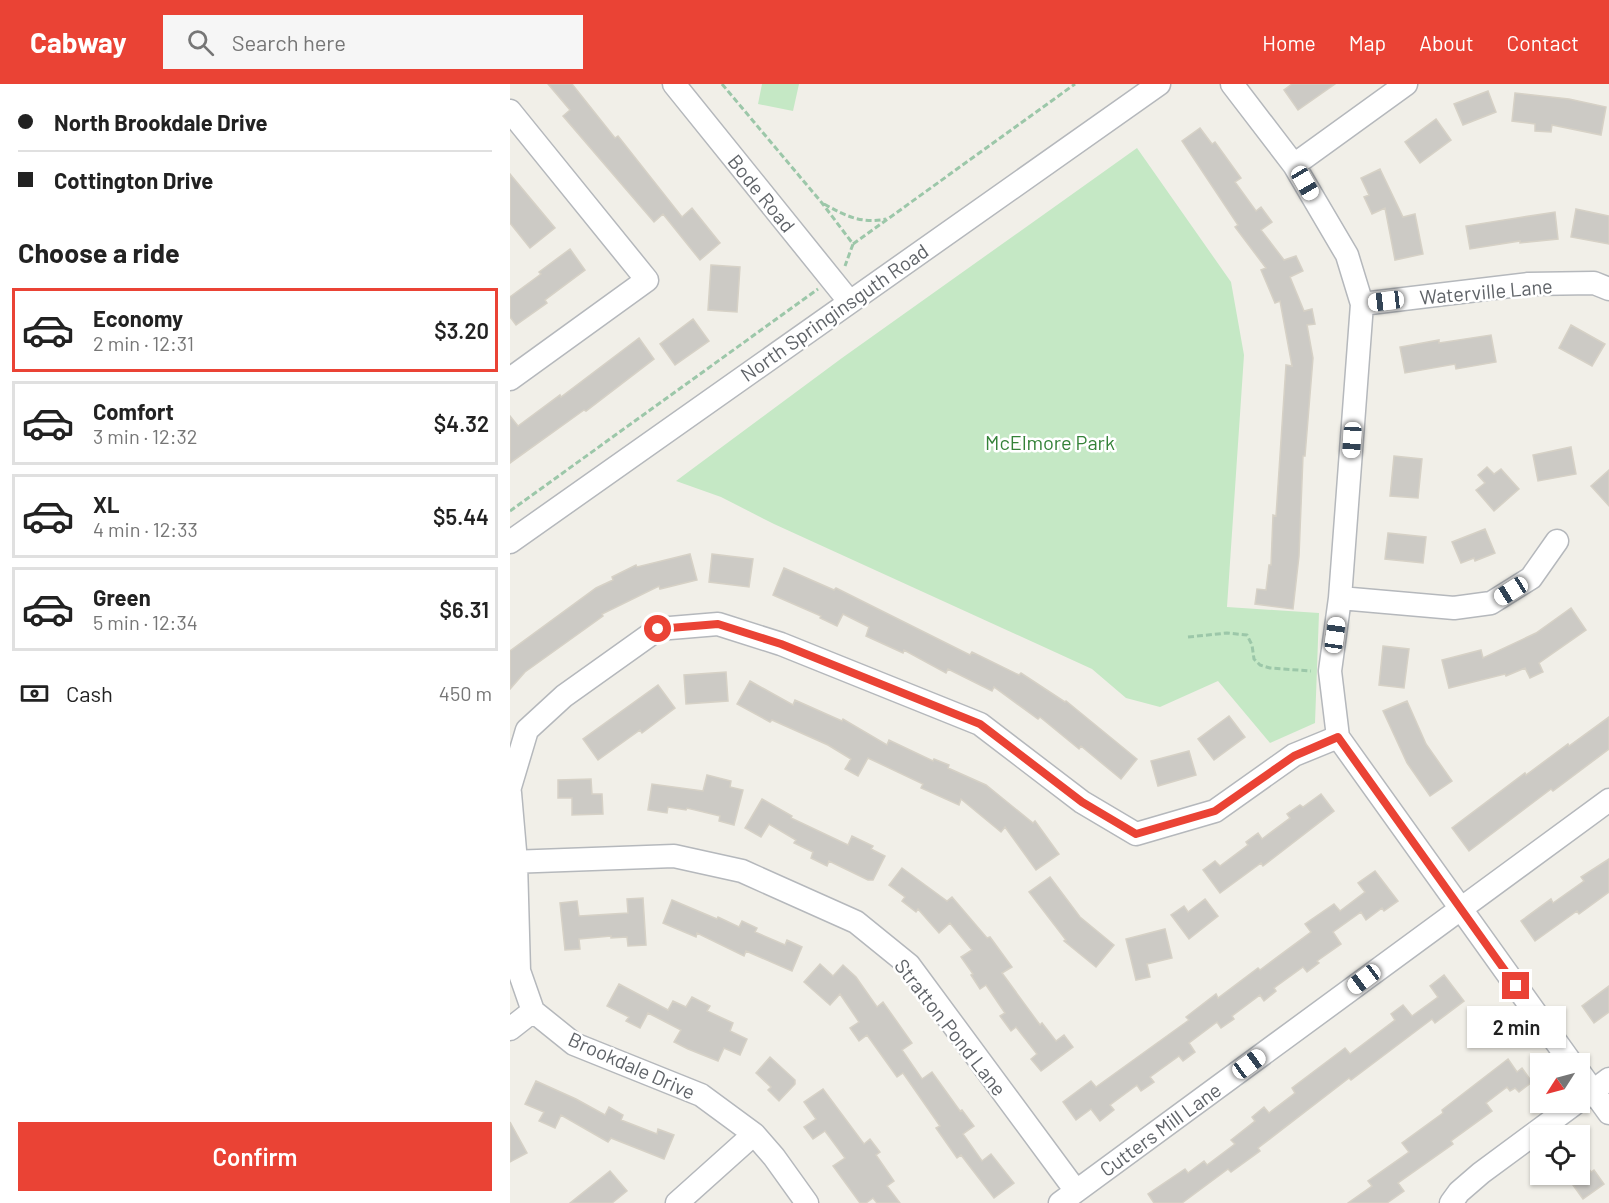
<!DOCTYPE html>
<meta charset="utf-8">
<style>
body{margin:0;font-family:Barlow,sans-serif;background:#f6f6f6;color:#222;height:100vh;display:flex;flex-direction:column;font-size:22px;white-space:nowrap}
*{box-sizing:border-box;margin:0}
p{font-size:20px;color:#767676}
.icon{flex:none;width:33px;height:33px;fill:none;stroke:currentColor;stroke-width:2;stroke-linecap:round;stroke-linejoin:round}
.map{position:relative;flex:1;overflow:hidden}
.panel{display:flex;flex-direction:column;background:#fff;width:510px}
.panel>*{flex:none}
.top-card{display:grid;align-content:center;height:132px;padding:0 18px;background:#fff}
.needle{width:39px;rotate:234deg}
.controls{position:absolute;left:1020px;top:969px;display:grid;gap:12px}
.controls a{display:grid;place-items:center;width:60px;height:60px;border-radius:0px;background:#fff;box-shadow:0 2px 4px #0004;font-size:30px}
.end{position:absolute;width:27px;height:27px;margin:-14px;border:8px solid #ea4335;background:#fff;box-shadow:0 0 0 3px #fff}
.from{border-radius:50%}
.bubble{position:absolute;height:42px;border-radius:0px;background:#fff;box-shadow:0 2px 4px #0004;font-size:20px;font-weight:600;line-height:42px;text-align:center}
.car{position:absolute;width:18px;height:36px;margin:-18px -9px;border-radius:8px;box-shadow:0 0 4px 2px #0007;background:linear-gradient(#fff 24%,#345 0 40%,#fff 0 76%,#345 0 86%,#fff 0)}
.top-card b{display:flex;align-items:center;gap:21px;height:57px;font-size:22px}
.top-card b+b{border-top:2px solid #e0e0e0}
.top-card i{width:15px;height:15px;background:#222}
ul{padding:0;list-style:none}
li{display:flex;align-items:center;gap:18px;height:84px;margin:0 12px 9px;padding:0 6px;border:3px solid #e0e0e0;border-radius:0px}
li div{flex:1}
li b{display:block;font-size:22px}
li em{font-style:normal;font-weight:600}
li.current{border-color:#ea4335}
li>.icon{width:54px;height:54px;stroke-width:1.5}
h2{padding:0 18px;font-size:27px;line-height:72px}
.pay{display:flex;align-items:center;gap:15px;height:66px;padding:0 18px;font-size:22px}
.pay p{margin-inline-start:auto}
.action{display:flex;gap:12px;margin-top:auto;padding:12px 18px}
.action a{flex:1;height:69px;border-radius:0px;background:#ea4335;color:#fff;font-size:24px;font-weight:600;line-height:69px;text-align:center}
header{display:flex;align-items:center;gap:36px;box-sizing:border-box;height:84px;padding:0 30px;background:#ea4335;color:#fff}
header strong{font-size:28px}
nav{display:flex;gap:33px;margin-inline-start:auto;font-size:21px}
.search{width:420px;height:54px;background:#f6f6f6;display:flex;align-items:center;gap:15px;box-sizing:border-box;padding:0 21px;border-radius:0px;color:#767676;font-size:22px}
main{display:flex;flex:1;min-height:0}
.map>svg:first-child{display:block}
.green{fill:#c5e8c5}
.building{fill:#cccac5;stroke:#d6d1c6;stroke-width:1.5}
.lines{fill:none;stroke-linecap:round;stroke-linejoin:round}
.minor-casing{stroke:#b5b8bc;stroke-width:25}
.path{stroke:#9cc7a9;stroke-width:3;stroke-dasharray:6 3;stroke-linecap:butt}
.minor{stroke:#fff;stroke-width:22}
.route{stroke:#ea4335;stroke-width:8}
.labels{text-anchor:middle;dominant-baseline:central;stroke-width:5;stroke-linejoin:round;paint-order:stroke}
.street-label{font-size:20px;fill:#5f6368;stroke:#fff}
.park-label{font-size:20px;fill:#348238;stroke:#fff}
</style>
<header>
<strong>Cabway</strong>
<div class="search"><svg class="icon" aria-label="search" viewBox="0 0 24 24"><circle cx="10" cy="10" r="6"/><path d="M15 15l6 6"/></svg>Search here</div>
<nav><a>Home</a><a>Map</a><a>About</a><a>Contact</a></nav>
</header>
<main>
<section class="panel">
<div class="top-card">
<b><i class="from"></i>North Brookdale Drive</b>
<b><i></i>Cottington Drive</b>
</div>
<h2>Choose a ride</h2>
<ul>
<li class="current"><svg class="icon" aria-label="car" viewBox="0 0 24 24"><path d="M5 17H2v-5l4-1 3-4h7l3 4 3 1v5h-3M9 17h6M6 11h13"/><circle cx="7" cy="17" r="2"/><circle cx="17" cy="17" r="2"/></svg><div><b>Economy</b><p>2 min · 12:31</p></div><em>$3.20</em></li>
<li><svg class="icon" aria-label="car" viewBox="0 0 24 24"><path d="M5 17H2v-5l4-1 3-4h7l3 4 3 1v5h-3M9 17h6M6 11h13"/><circle cx="7" cy="17" r="2"/><circle cx="17" cy="17" r="2"/></svg><div><b>Comfort</b><p>3 min · 12:32</p></div><em>$4.32</em></li>
<li><svg class="icon" aria-label="car" viewBox="0 0 24 24"><path d="M5 17H2v-5l4-1 3-4h7l3 4 3 1v5h-3M9 17h6M6 11h13"/><circle cx="7" cy="17" r="2"/><circle cx="17" cy="17" r="2"/></svg><div><b>XL</b><p>4 min · 12:33</p></div><em>$5.44</em></li>
<li><svg class="icon" aria-label="car" viewBox="0 0 24 24"><path d="M5 17H2v-5l4-1 3-4h7l3 4 3 1v5h-3M9 17h6M6 11h13"/><circle cx="7" cy="17" r="2"/><circle cx="17" cy="17" r="2"/></svg><div><b>Green</b><p>5 min · 12:34</p></div><em>$6.31</em></li>
</ul>
<div class="pay"><svg class="icon" aria-label="cash" viewBox="0 0 24 24"><path d="M3 7h18v10H3z"/><circle cx="12" cy="12" r="2"/></svg>Cash<p>450 m</p></div>
<div class="action"><a>Confirm</a></div>
</section>
<div class="map">
<svg width="1099" height="1119" viewBox="0 0 1099 1119">
<rect width="100%" height="100%" fill="#f1efe8"/>
<path class="green" d="M252,0H289L283,27L248,20Z
M627,64L721,198L734,271L717,523L809,529L805,639L760,659L708,597L650,623L616,614L582,585L264,440L211,413L166,397L332,274Z"/>
<path class="building" d="M38,0H62L105,54L108,52L172,133L182,124L210,159L190,176L153,130L144,138L53,32L60,26Z
M782,0H825L788,26L774,6Z
M978,7L986,28L953,41L944,20Z
M1005,9L1059,15L1096,23L1091,51L1042,41L1041,48L1025,47V40L1002,37Z
M926,35L941,56L910,79L895,58Z
M690,44L702,60L705,58L731,94L725,98L746,127L751,123L762,138L751,146L774,176L786,172L793,187L780,193L794,227L802,225L805,240L797,241L803,274L795,372H793L789,472L783,525L745,520L747,505L756,506L759,481H761L763,431L766,432L776,281L782,282L770,217L765,219L751,186L756,184L725,143L728,141L672,57Z
M870,85L893,133L905,130L913,170L885,176L875,124L862,130L854,113L859,111L851,94Z
M0,90L45,144L20,164L0,139Z
M1066,125L1099,132V160L1061,153Z
M1045,128L1048,155L1010,159V157L960,165L956,142Z
M60,165L75,186L35,216L37,219L6,241L0,233V213L31,190L29,188Z
M201,181L230,183L227,228L198,226Z
M183,235L199,257L165,281L150,260Z
M1061,241L1095,260L1082,282L1049,264Z
M981,251L986,278L946,285L945,280L895,289L890,263L929,256V259Z
M129,254L144,275L76,327L74,326L0,379V332L8,342L50,311L51,313Z
M1061,363L1066,390L1028,397L1023,371Z
M884,372L912,375L908,414L880,412Z
M977,383L984,390L991,385L1009,405L984,427L966,406L975,399L968,391Z
M1099,386V422L1081,402Z
M975,445L985,469L965,477L964,474L951,479L942,458Z
M878,449L916,453L913,479L875,475Z
M180,470L187,496L150,505L149,502L92,530L93,532L15,588L0,605V567L86,504L103,496L102,493L126,481L127,483Z
M202,470L243,475L239,503L199,498Z
M274,484L324,506L326,504L460,571L462,568L509,591L511,589L555,618L556,617L627,675L611,695L571,662L569,665L530,633L528,635L484,603L482,607L438,585L436,589L394,566L393,569L356,552L359,543L333,530L327,542L310,534L311,532L263,511Z
M1061,524L1076,546L1029,579L1033,588L1020,594L1015,584L996,592L995,590L939,604L932,576L971,566L973,574L1026,549Z
M873,562L899,565L894,604L869,601Z
M216,588L218,617L176,620L174,591Z
M240,597L283,621L285,616L332,637L333,635L377,661L379,656L423,677L424,675L439,681L438,684L476,701L523,739L525,737L549,770L526,786L495,743L491,748L451,715L449,721L411,704L413,700L358,674L348,692L335,685L341,675L318,661L262,636L260,638L227,620Z
M148,601L165,624L132,649L130,646L88,676L73,655Z
M897,617L916,660L942,697L920,712L897,679L873,627Z
M719,632L735,653L704,676L688,655Z
M1099,633V665L1043,707L1041,705L959,767L942,744L1015,689L1016,691L1058,660L1059,662Z
M679,667L686,691L648,702L641,677Z
M197,691L221,697L220,703L233,706L224,741L209,737L210,732L177,724L176,726L158,723L157,729L138,726L142,700L193,707Z
M81,695L82,710H92L93,730L62,731V714H48V696Z
M811,710L824,727L753,782L751,779L710,809L693,786L705,777L710,782L738,761L736,758L748,749L752,755L780,734L777,730L790,721L793,723Z
M252,715L282,732L281,734L338,761L342,752L363,762L361,765L375,772L363,796H358L319,777L317,782L301,774L303,768L284,759L286,756L259,740L251,753L235,744Z
M1099,775V808L1069,830L1067,827L1025,857L1011,837L1041,815L1043,819L1074,797L1071,793Z
M392,784L437,817L442,813L477,854L480,853L502,883L492,889L530,941L532,939L546,957L554,951L563,963L531,987L521,975L527,970L506,943L501,947L490,932L495,929L476,901L470,905L461,891L463,890L451,873L462,866L440,839L429,849L408,825L406,828L392,817L395,813L379,801Z
M865,787L888,817L874,827L872,824L856,836L851,828L823,848L831,860L807,877L809,879L797,888L793,883L764,904L766,907L754,917L750,911L722,932L724,935L711,944L707,938L679,959L685,968L673,977L669,972L640,993L644,998L631,1007L627,1001L600,1021L604,1026L590,1037L581,1025L566,1036L553,1018L581,997L586,1003L679,936L676,933L706,910L708,914L748,884L750,886L801,848L795,840L824,820L830,827L855,808L848,799Z
M540,793L570,833L604,861L586,883L554,857L556,856L519,808Z
M133,814L136,861L118,862L117,853L101,854V852L69,855L70,865L55,866L50,819L67,817L69,832L118,829L117,815Z
M695,815L708,832L679,855L661,831L674,822L678,828Z
M162,816L207,835L208,833L229,843L232,837L247,844L245,848L275,861L277,856L292,863L282,887L236,867L234,872L187,849L186,853L153,839Z
M655,845L662,874L637,880L640,893L626,896L616,855Z
M310,880L323,892L333,881L346,893L367,923L373,918L402,959L392,966L412,995L422,988L450,1027L452,1026L464,1042L453,1050L472,1077L481,1070L504,1099L484,1114L451,1071L447,1074L426,1044L430,1042L393,989L387,993L357,951L349,957L340,944L349,938L330,910L320,921L294,898Z
M934,891L954,917L925,939L922,935L841,996L839,994L748,1064L750,1067L721,1088L718,1085L672,1119H644L638,1110L675,1085L678,1089L694,1077L697,1081L725,1060L721,1056L745,1037L742,1033L754,1023L759,1029L785,1009L782,1004L835,964L840,970L885,936L881,930L893,921L902,932L928,913L920,902Z
M109,900L158,926L163,917L176,923L182,913L200,922L197,927L223,939L220,947L237,955L230,971L214,964L208,977L178,965L164,958L171,946L138,929L130,944L116,937L119,933L97,922Z
M1099,902V928L1084,939L1072,922Z
M260,973L285,996V1000L269,1017L258,1006L261,1003L246,989Z
M998,975L1007,988L1012,984L1022,998L1009,1008L1005,1004L1000,1007L997,1003L976,1019L982,1027L941,1057L943,1060L888,1099L894,1107L877,1119H838L862,1102L858,1097L899,1068L892,1059L933,1029L932,1026Z
M26,997L66,1015L95,1031L99,1023L113,1031L111,1036L147,1050L148,1045L164,1051L154,1075L101,1054L98,1058L51,1031L45,1044L29,1037L34,1028L15,1020Z
M313,1005L354,1060L360,1055L370,1068L366,1071L384,1097L377,1102L390,1119H367L363,1114L356,1119H350L323,1082L335,1074L315,1047L303,1055L294,1043L306,1035L294,1018Z
M0,1038L17,1069L0,1078Z
M1070,1073L1081,1088L1084,1086L1094,1100L1073,1115L1055,1090H1070Z
M100,1087L117,1107L102,1119H60Z"/>
<g class="lines">
<defs>
<path id="minor" d="M164,0L339,217
M722,0L784,81L837,171L852,220L830,514L820,587L828,653L1062,980
M0,27L137,196L0,295
M784,81L896,0
M852,220L1018,200L1084,199L1099,205
M0,458L649,0
M830,514L944,524L981,519L1021,494L1047,457
M0,703L17,646L54,612L148,545L208,540L271,560L470,640L572,718L626,750L705,727L784,671L828,653
M0,709L6,778L9,887L23,927L64,960L191,1011L244,1050L264,1073L297,1119
M0,778L164,772L232,787L346,838L399,881L566,1107
M0,945L23,927
M1070,989L1099,1029
M1071,1016L1099,995
M167,1119L244,1050
M550,1119L1099,716
M941,1119L949,1108L971,1089L1067,1018"/>
</defs>
<use href="#minor" class="minor-casing"/>
<path class="path" d="M212,0L312,119L343,160L335,182
M314,120C336,132 351,140 376,135
M343,160L565,0
M0,427L308,205
M678,553L717,549L737,551L742,561L744,575L750,581L760,584L801,587"/>
<use href="#minor" class="minor"/>
</g>
<g class="lines">
<path class="route" d="M148,545L208,540L271,560L470,640L572,718L626,750L705,727L784,672L828,653L1006,902"/>
</g>
<g class="labels">
<g class="street-label">
<text transform="translate(252 109) rotate(51)">Bode Road</text>
<text transform="translate(976 207) rotate(-5)">Waterville Lane</text>
<text transform="translate(324 228) rotate(-35)">North Springinsguth Road</text>
<text transform="translate(441 943) rotate(52)">Stratton Pond Lane</text>
<text transform="translate(122 981) rotate(24)">Brookdale Drive</text>
<text transform="translate(650 1045) rotate(-36)">Cutters Mill Lane</text>
</g>
<g class="park-label">
<text x="540" y="358">McElmore Park</text>
</g>
</g>
</svg>
<div class="controls">
<a><svg class="needle" viewBox="-14 -14 28 28"><path d="M0-13l5 13h-10z" fill="#e53935"/><path d="M0 13l5-13h-10z" fill="#767676"/></svg></a>
<a><svg class="icon" aria-label="locate" viewBox="0 0 24 24"><circle cx="12" cy="12" r="6"/><path d="M12 2v4M12 18v4M2 12h4M18 12h4"/></svg></a>
</div>
<i class="end from" style="left:148px;top:545px"></i>
<i class="end" style="left:1006px;top:902px"></i>
<div class="bubble" style="left:957px;top:922px;width:99px">2 min</div>
<i class="car" style="left:795px;top:99px;rotate:150deg"></i>
<i class="car" style="left:876px;top:217px;rotate:263deg"></i>
<i class="car" style="left:842px;top:356px;rotate:184deg"></i>
<i class="car" style="left:1001px;top:507px;rotate:238deg"></i>
<i class="car" style="left:825px;top:551px;rotate:8deg"></i>
<i class="car" style="left:854px;top:895px;rotate:233deg"></i>
<i class="car" style="left:739px;top:980px;rotate:54deg"></i>
</div>
</main>
